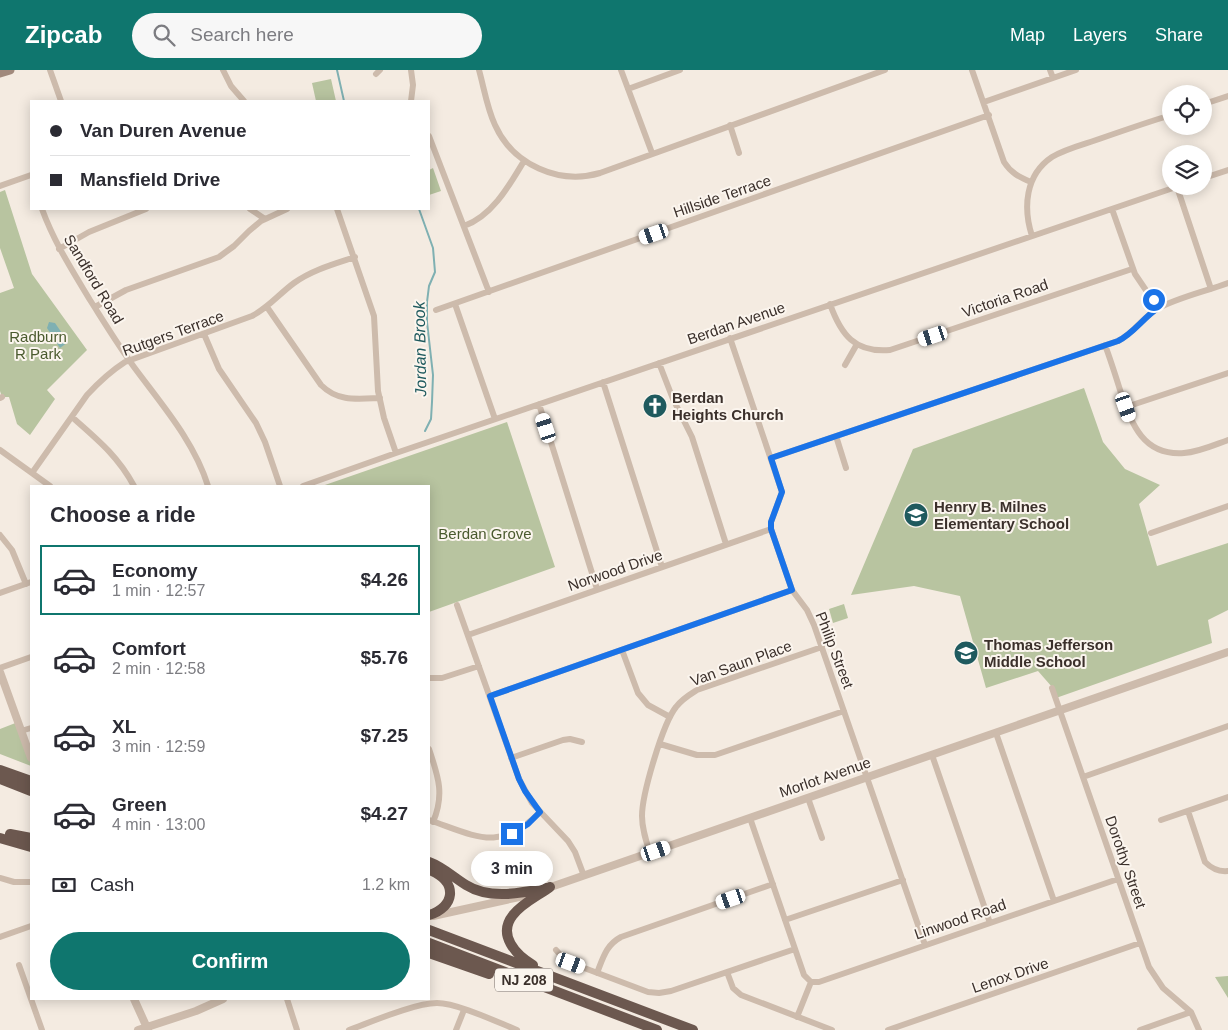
<!DOCTYPE html>
<meta charset="utf-8">
<style>
body{margin:0;font-family:Arial,sans-serif;background:#f7f7f7;color:#2b2b33;height:100vh;display:flex;flex-direction:column;font-size:19px;white-space:nowrap}
*{box-sizing:border-box;margin:0}
p{font-size:16px;color:#7c7c81}
.icon{flex:none;width:28px;height:28px;fill:none;stroke:currentColor;stroke-width:2;stroke-linecap:round;stroke-linejoin:round}
.map{position:relative;flex:1;overflow:hidden}
.side{position:absolute;left:30px;top:415px;width:400px;height:515px;display:flex;flex-direction:column;background:#fff;border-radius:0px;box-shadow:0 2px 12px #0003}
.side>*{flex:none}
.hud{position:absolute;left:30px;top:30px;width:400px;height:110px;border-radius:0px;box-shadow:0 2px 12px #0003;display:grid;align-content:center;height:110px;padding:0 20px;background:#fff}
.buttons{position:absolute;left:1162px;top:15px;display:grid;gap:10px}
.buttons a{display:grid;place-items:center;width:50px;height:50px;border-radius:50%;background:#fff;box-shadow:0 2px 12px #0003;font-size:25px}
.end{position:absolute;width:22px;height:22px;margin:-11px;border:6px solid #1a73e8;background:#fff;box-shadow:0 0 0 2px #fff}
.from{border-radius:50%}
.bubble{position:absolute;height:35px;border-radius:18px;background:#fff;box-shadow:0 2px 12px #0003;font-size:16px;font-weight:600;line-height:35px;text-align:center}
.car{position:absolute;width:15px;height:30px;margin:-15px -8px;border-radius:6px;box-shadow:0 0 4px 1px #0007;background:linear-gradient(#fff 24%,#345 0 40%,#fff 0 76%,#345 0 86%,#fff 0)}
.hud b{display:flex;align-items:center;gap:18px;height:48px;font-size:19px}
.hud b+b{border-top:1px solid #e1e1e2}
.hud i{width:12px;height:12px;background:#2b2b33}
ul{padding:0;list-style:none}
li{display:flex;align-items:center;gap:15px;height:70px;margin:0 10px 8px;padding:0 10px;border:2px solid transparent;border-radius:0px}
li div{flex:1}
li b{display:block;font-size:19px}
li em{font-style:normal;font-weight:600}
li.current{border-color:#0f766e}
li>.icon{width:45px;height:45px;stroke-width:1.5}
h2{padding:0 20px;font-size:22px;line-height:60px}
.pay{display:flex;align-items:center;gap:12px;height:55px;padding:0 20px;font-size:19px}
.pay p{margin-inline-start:auto}
.primary-button{display:flex;gap:10px;margin-top:auto;padding:10px 20px}
.primary-button a{flex:1;height:58px;border-radius:30px;background:#0f766e;color:#fff;font-size:20px;font-weight:600;line-height:58px;text-align:center}
header{display:flex;align-items:center;gap:30px;box-sizing:border-box;height:70px;padding:0 25px;background:#0f766e;color:#fff}
header strong{font-size:24px}
nav{display:flex;gap:28px;margin-inline-start:auto;font-size:18px}
.search{width:350px;height:45px;background:#f7f7f7;display:flex;align-items:center;gap:12px;box-sizing:border-box;padding:0 18px;border-radius:28px;color:#7c7c81;font-size:19px}
.map>svg:first-child{display:block}
.green{fill:#b8c4a0}
.water{fill:#7fb0b2}
.lines{fill:none;stroke-linecap:round;stroke-linejoin:round}
.stream{stroke:#7fb0b2;stroke-width:2}
.minor{stroke:#cdbbac;stroke-width:6}
.tertiary{stroke:#cdbbac;stroke-width:8}
.secondary{stroke:#a18a7d;stroke-width:9}
.trunk{stroke:#6c584f;stroke-width:10}
.route{stroke:#1a73e8;stroke-width:6}
.labels{text-anchor:middle;dominant-baseline:central;stroke-width:4;stroke-linejoin:round;paint-order:stroke}
.shield{fill:#fbf5ee;stroke:#756b66;stroke-width:1}
.shield-label{font-size:14px;font-weight:bold;fill:#3b302b}
.street-label{font-size:15px;fill:#3b302b;stroke:#fbf5ee}
.park-label{font-size:15px;fill:#4a5a2e;stroke:#fbf5ee}
.poi-label{font-size:15px;font-weight:bold;fill:#3b302b;stroke:#fbf5ee;text-anchor:start}
.water-label{font-size:16px;font-style:italic;fill:#1f5a5e;stroke:#fbf5ee}
</style>
<header>
<strong>Zipcab</strong>
<div class="search"><svg class="icon" aria-label="search" viewBox="0 0 24 24"><circle cx="10" cy="10" r="6"/><path d="M15 15l6 6"/></svg>Search here</div>
<nav><a>Map</a><a>Layers</a><a>Share</a></nav>
</header>
<div class="map">
<svg width="1228" height="960" viewBox="0 0 1228 960">
<rect width="100%" height="100%" fill="#f4ebe1"/>
<path class="green" d="M331,9L336,31H316L312,13Z
M433,98L441,121L429,125V100Z
M5,120L32,204L87,280L47,320L55,329L30,365L17,354L9,327H2L0,321V223L14,218L0,178V122Z
M1084,318L1103,372L1125,399L1160,415L1139,434L1157,496L1228,473V540L1208,550L1212,573L1056,628L1052,617L1038,601L986,618L960,526L914,516L851,525L913,379Z
M507,352L555,497L429,542V416H322Z
M844,534L848,548L833,553L829,539Z
M18,652L31,687V696L0,684V659Z
M1228,906V928L1215,907Z"/>
<path class="water" d="M49,252L55,253L68,272L60,278L47,258Z"/>
<g class="lines">
<path class="stream" d="M337,0L344,31
M419,139L433,178L435,202L429,216L427,232V252L433,305L432,332L431,349L425,361"/>
<path class="minor" d="M50,0L61,31
M223,0L231,16L244,31
M411,0L413,15L411,31
M479,0C484,18 487,38 495,55C513,95 559,115 600,103L885,0
M621,0L652,83
M972,0L1004,92C1011,103 1019,107 1031,112
M1050,0L1053,8
M376,4L380,0
M628,19L680,0
M984,32L1076,0
M1204,34L1228,26
M730,55L739,83
M429,66L489,222
M1204,108L1228,100
M0,116L31,105
M1177,117L1211,219
M42,139C54,172 72,200 90,230C104,252 118,275 134,297C162,335 194,371 208,416
M250,139L265,149
M337,139L374,246L378,321L384,348L396,383
M1112,139L1135,204L1158,238
M464,156C492,146 509,116 524,91
M1032,166C1023,138 1025,105 1052,87C1067,78 1086,74 1102,68C1125,60 1148,52 1171,45
M59,179L89,162L146,139
M455,234L495,349
M830,234C841,265 855,283 890,280L1132,199
M95,237L126,220L219,187L234,176L249,161L261,151L287,139
M267,237L321,315C338,332 357,329 380,328
M436,240L989,45
M204,264L219,299L256,353L265,372L280,416
M730,268L782,422L771,452V459L792,520L807,540L814,555L925,875
M1105,275C1111,291 1116,307 1121,323C1132,354 1143,386 1184,383C1199,382 1214,375 1228,370
M659,293L673,329L692,367L726,474
M845,295L857,274
M603,312L662,497
M0,328L2,327
M539,334L597,519
M1126,337L1228,303
M72,347C97,369 118,386 134,416
M836,366L846,398
M0,380L50,416
M771,388L1118,271C1134,263 1142,248 1157,239C1176,228 1207,221 1228,213
M32,403L87,325C99,312 111,301 125,292L252,246C268,238 279,224 294,213C312,200 334,194 355,187
M303,416L396,383L1179,116
M1151,463L1228,436
M0,465L12,480L26,514
M0,523L31,512
M457,535L519,709L532,733L568,771L575,782L584,806
M468,565L771,459
M622,580L638,623L648,635L670,647
M0,598L31,587
M429,608H442L479,596
M1052,618L1149,897L1163,918L1191,942L1199,960
M490,626L792,520
M21,661L31,658
M996,663L1054,831
M660,674L697,685H715L844,641
M429,679C438,706 445,724 433,752
M932,685L990,853
M511,688L563,670L570,669L582,672
M1083,707L1228,656
M808,728L822,768
M1188,741L1205,792C1212,799 1219,802 1228,801
M750,748L804,905L811,912
M429,750C476,766 500,783 540,742
M1161,750L1228,727
M650,783C646,771 642,759 642,746C642,724 663,653 676,637C682,629 689,625 697,620L822,577
M0,808L14,812H31
M785,850L903,810
M0,867L31,856
M556,880L565,890L571,893L648,922L659,923L671,921L795,879
M19,895L42,960
M727,902L733,918L741,925L832,960
M597,903C603,888 606,875 621,867L773,814
M811,912H819L1118,809
M287,929L297,960
M797,947L811,912
M349,960C371,952 415,933 437,933C457,933 497,952 517,960
M456,960L464,940
M888,960L1140,873
M1140,960L1191,942"/>
<path class="tertiary" d="M0,602L31,688
M545,819L1228,582
M433,846L524,826
M134,929L148,960
M138,960L196,941L223,929"/>
<path class="secondary" d="M0,3L10,0"/>
<path class="trunk" d="M0,700L31,711
M0,709L31,721
M10,764L31,768
M0,768L31,777
M429,792C443,797 453,807 466,815C490,830 521,823 547,818
M429,845C455,837 458,813 432,801
M429,860L693,960
M429,873L657,960
M429,883L489,904
M533,895C516,885 497,865 513,845C522,833 538,826 550,817"/>
</g>
<g class="lines">
<path class="route" d="M512,764L528,754L540,742L525,721L519,709L490,626L792,520L771,459V452L782,422L771,388L1118,271C1134,263 1143,248 1158,238L1154,230"/>
</g>
<defs>
<symbol id="church-disc" viewBox="-11 -11 22 22"><circle r="9.5" fill="#1f5a5e" stroke="#fbf5ee"/><path d="M-1.2-6h2.4v3.5h3.3v2.4h-3.3V6h-2.4V-.1h-3.3v-2.4h3.3Z" fill="#fff"/></symbol>
<symbol id="school-disc" viewBox="-11 -11 22 22"><circle r="9.5" fill="#1f5a5e" stroke="#fbf5ee"/><path d="M0-5L7-2L0 1L-7-2ZM-4 1L0 2.5L4 1V4Q0 6-4 4Z" fill="#fff"/></symbol>
</defs>
<g fill-rule="evenodd">
<use href="#church-disc" x="641" y="322" width="28" height="28"/>
<use href="#school-disc" x="902" y="431" width="28" height="28"/>
<use href="#school-disc" x="952" y="569" width="28" height="28"/>
</g>
<g class="labels">
<rect class="shield" x="495" y="898.5" width="58" height="23" rx="4"/>
<g class="shield-label">
<text x="524" y="910">NJ 208</text>
</g>
<g class="street-label">
<text transform="translate(722 126) rotate(-19)">Hillside Terrace</text>
<text transform="translate(94 209) rotate(59)">Sandford Road</text>
<text transform="translate(1005 228) rotate(-19)">Victoria Road</text>
<text transform="translate(736 253) rotate(-19)">Berdan Avenue</text>
<text transform="translate(173 263) rotate(-20)">Rutgers Terrace</text>
<text transform="translate(615 500) rotate(-19)">Norwood Drive</text>
<text transform="translate(835 580) rotate(69)">Philip Street</text>
<text transform="translate(741 593) rotate(-20)">Van Saun Place</text>
<text transform="translate(825 707) rotate(-19)">Morlot Avenue</text>
<text transform="translate(1126 792) rotate(71)">Dorothy Street</text>
<text transform="translate(960 849) rotate(-19)">Linwood Road</text>
<text transform="translate(1010 905) rotate(-19)">Lenox Drive</text>
</g>
<g class="park-label">
<text x="38" y="266">Radburn<tspan x="38" dy="17">R Park</tspan></text>
<text x="485" y="463">Berdan Grove</text>
</g>
<g class="poi-label">
<text x="672" y="327">Berdan<tspan x="672" dy="17">Heights Church</tspan></text>
<text x="934" y="436">Henry B. Milnes<tspan x="934" dy="17">Elementary School</tspan></text>
<text x="984" y="574">Thomas Jefferson<tspan x="984" dy="17">Middle School</tspan></text>
</g>
<g class="water-label">
<text transform="translate(420 279) rotate(-91)">Jordan Brook</text>
</g>
</g>
</svg>
<div class="buttons">
<a><svg class="icon" aria-label="locate" viewBox="0 0 24 24"><circle cx="12" cy="12" r="6"/><path d="M12 2v4M12 18v4M2 12h4M18 12h4"/></svg></a>
<a><svg class="icon" aria-label="layers" viewBox="0 0 24 24"><path d="M12 4l9 5-9 5-9-5zM3 14l9 5 9-5"/></svg></a>
</div>
<i class="end from" style="left:1154px;top:230px"></i>
<i class="end" style="left:512px;top:764px"></i>
<div class="bubble" style="left:471px;top:781px;width:82px">3 min</div>
<i class="car" style="left:654px;top:164px;rotate:251deg"></i>
<i class="car" style="left:933px;top:266px;rotate:252deg"></i>
<i class="car" style="left:1126px;top:337px;rotate:161deg"></i>
<i class="car" style="left:546px;top:358px;rotate:342deg"></i>
<i class="car" style="left:656px;top:781px;rotate:71deg"></i>
<i class="car" style="left:731px;top:829px;rotate:251deg"></i>
<i class="car" style="left:571px;top:893px;rotate:110deg"></i>
<div class="hud">
<b><i class="from"></i>Van Duren Avenue</b>
<b><i></i>Mansfield Drive</b>
</div>
<section class="side">
<h2>Choose a ride</h2>
<ul>
<li class="current"><svg class="icon" aria-label="car" viewBox="0 0 24 24"><path d="M5 17H2v-5l4-1 3-4h7l3 4 3 1v5h-3M9 17h6M6 11h13"/><circle cx="7" cy="17" r="2"/><circle cx="17" cy="17" r="2"/></svg><div><b>Economy</b><p>1 min · 12:57</p></div><em>$4.26</em></li>
<li><svg class="icon" aria-label="car" viewBox="0 0 24 24"><path d="M5 17H2v-5l4-1 3-4h7l3 4 3 1v5h-3M9 17h6M6 11h13"/><circle cx="7" cy="17" r="2"/><circle cx="17" cy="17" r="2"/></svg><div><b>Comfort</b><p>2 min · 12:58</p></div><em>$5.76</em></li>
<li><svg class="icon" aria-label="car" viewBox="0 0 24 24"><path d="M5 17H2v-5l4-1 3-4h7l3 4 3 1v5h-3M9 17h6M6 11h13"/><circle cx="7" cy="17" r="2"/><circle cx="17" cy="17" r="2"/></svg><div><b>XL</b><p>3 min · 12:59</p></div><em>$7.25</em></li>
<li><svg class="icon" aria-label="car" viewBox="0 0 24 24"><path d="M5 17H2v-5l4-1 3-4h7l3 4 3 1v5h-3M9 17h6M6 11h13"/><circle cx="7" cy="17" r="2"/><circle cx="17" cy="17" r="2"/></svg><div><b>Green</b><p>4 min · 13:00</p></div><em>$4.27</em></li>
</ul>
<div class="pay"><svg class="icon" aria-label="cash" viewBox="0 0 24 24"><path d="M3 7h18v10H3z"/><circle cx="12" cy="12" r="2"/></svg>Cash<p>1.2 km</p></div>
<div class="primary-button"><a>Confirm</a></div>
</section>
</div>
